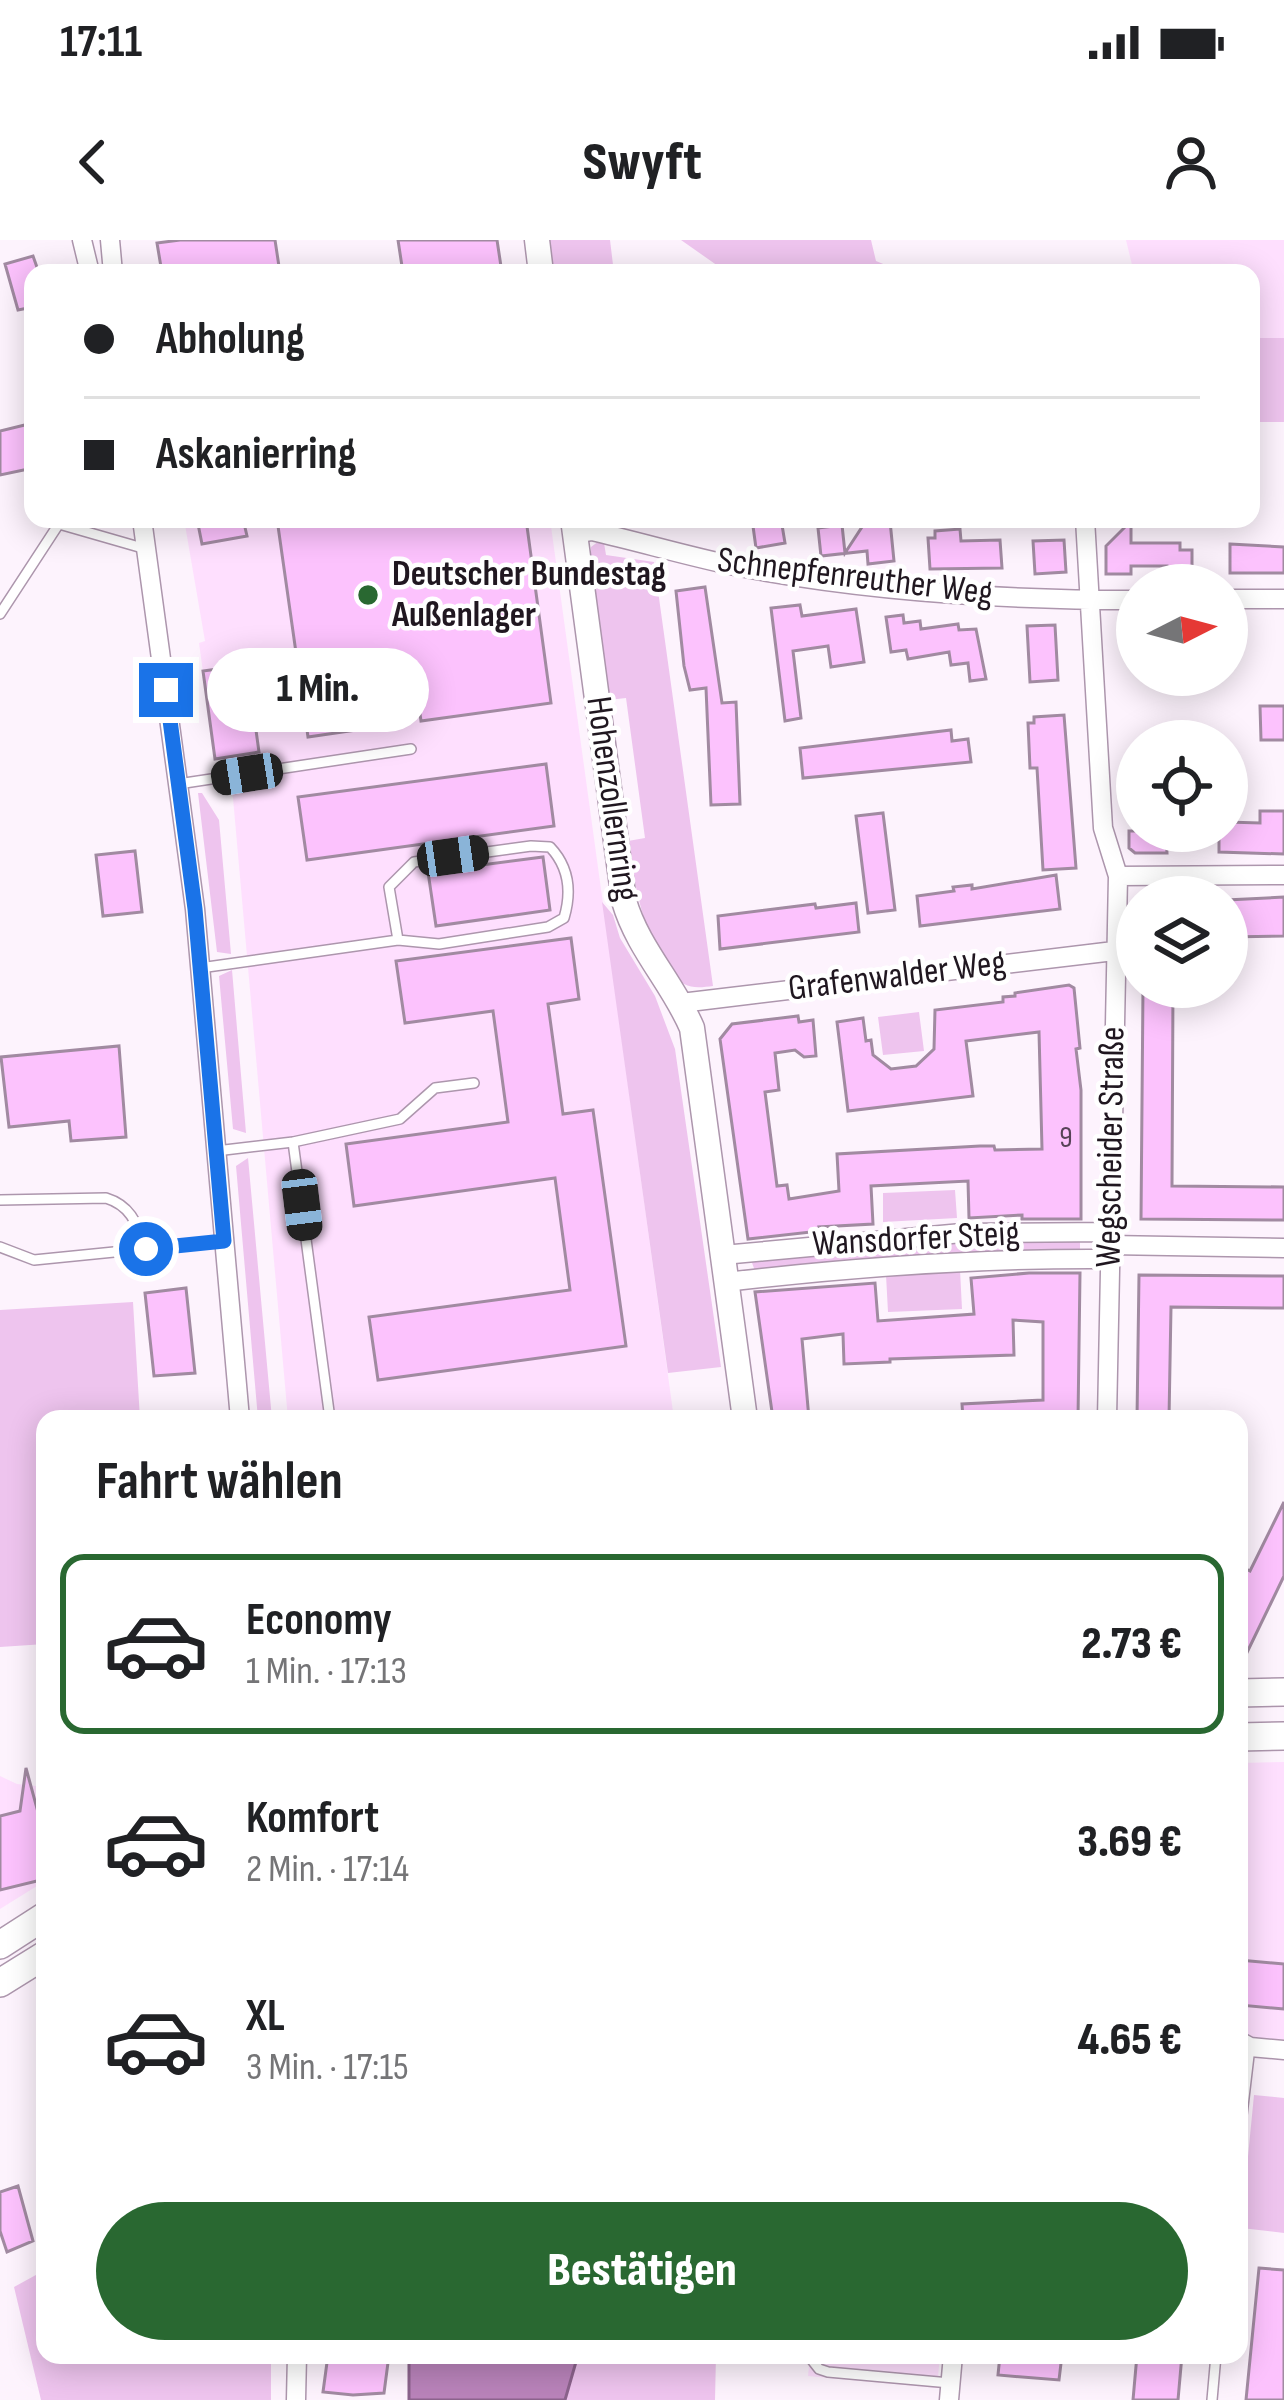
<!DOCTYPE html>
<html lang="de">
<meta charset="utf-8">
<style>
body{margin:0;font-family:"Sofia Sans Condensed",sans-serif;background:#f2f2f2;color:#202124;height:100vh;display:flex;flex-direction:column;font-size:45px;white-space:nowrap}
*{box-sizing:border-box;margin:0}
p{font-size:39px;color:#757577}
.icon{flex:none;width:66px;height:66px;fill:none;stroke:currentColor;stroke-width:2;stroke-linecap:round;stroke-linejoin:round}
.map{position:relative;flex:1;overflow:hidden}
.panel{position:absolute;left:36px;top:1170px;width:1212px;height:954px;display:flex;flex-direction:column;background:#fff;border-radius:24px;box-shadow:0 6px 30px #0003}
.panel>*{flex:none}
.guide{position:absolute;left:24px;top:24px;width:1236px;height:264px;border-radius:24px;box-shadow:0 6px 30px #0003;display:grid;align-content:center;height:264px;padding:0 60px;background:#fff}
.needle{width:78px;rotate:84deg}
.fabs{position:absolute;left:1116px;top:324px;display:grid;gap:24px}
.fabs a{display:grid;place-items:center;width:132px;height:132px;border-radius:50%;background:#fff;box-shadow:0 6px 30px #0003;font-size:60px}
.end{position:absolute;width:54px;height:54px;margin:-27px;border:15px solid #1a73e8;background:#fff;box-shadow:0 0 0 6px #fff}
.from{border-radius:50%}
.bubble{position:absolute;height:84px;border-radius:42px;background:#fff;box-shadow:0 6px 30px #0003;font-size:39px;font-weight:800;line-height:84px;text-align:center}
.car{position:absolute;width:36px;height:72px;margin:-36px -18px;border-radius:15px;box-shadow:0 0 9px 3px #0007;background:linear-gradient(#222 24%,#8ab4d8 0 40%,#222 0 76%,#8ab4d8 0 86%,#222 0)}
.guide b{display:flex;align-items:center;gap:42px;height:114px;font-size:45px}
.guide b+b{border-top:3px solid #e0e0e0}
.guide i{width:30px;height:30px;background:#202124}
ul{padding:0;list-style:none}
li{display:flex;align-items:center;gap:36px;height:180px;margin:0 24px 18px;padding:0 36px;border:6px solid transparent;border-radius:24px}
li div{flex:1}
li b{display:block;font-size:45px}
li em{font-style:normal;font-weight:800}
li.selected{border-color:#296831}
li>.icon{width:108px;height:108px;stroke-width:1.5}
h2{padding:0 60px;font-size:54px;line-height:144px}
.button{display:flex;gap:24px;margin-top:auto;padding:24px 60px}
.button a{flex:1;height:138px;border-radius:72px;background:#296831;color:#fff;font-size:48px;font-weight:800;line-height:138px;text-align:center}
.status{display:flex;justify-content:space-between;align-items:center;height:84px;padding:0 60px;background:#fff;direction:ltr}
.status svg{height:33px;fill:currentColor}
header{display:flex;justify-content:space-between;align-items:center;height:156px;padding:0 60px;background:#fff;font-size:54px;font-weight:800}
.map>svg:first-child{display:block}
.built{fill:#fedffe}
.green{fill:#eec4ee}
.water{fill:#b983ba;stroke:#8b638c;stroke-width:3}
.building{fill:#fcc2fd;stroke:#a18aa1;stroke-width:3}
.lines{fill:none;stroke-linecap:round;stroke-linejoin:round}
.service-casing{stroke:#ad96ad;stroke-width:12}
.minor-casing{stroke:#ad96ad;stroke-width:21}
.tertiary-casing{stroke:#ad96ad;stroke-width:27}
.secondary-casing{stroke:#ad96ad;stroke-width:30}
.service{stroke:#fff;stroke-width:9}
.minor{stroke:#fff;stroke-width:18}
.tertiary{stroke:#fff;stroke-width:24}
.secondary{stroke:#fff;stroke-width:27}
.route{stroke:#1a73e8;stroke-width:15}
.poi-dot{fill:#296831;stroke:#fff;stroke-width:4.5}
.labels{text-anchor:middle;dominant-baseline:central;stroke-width:9;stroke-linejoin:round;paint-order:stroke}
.number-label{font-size:30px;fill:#574257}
.poi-label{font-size:36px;font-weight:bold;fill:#201720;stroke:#fff;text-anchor:start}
.street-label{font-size:36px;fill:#201720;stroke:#fff}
</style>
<div class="status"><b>17:11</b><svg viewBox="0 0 49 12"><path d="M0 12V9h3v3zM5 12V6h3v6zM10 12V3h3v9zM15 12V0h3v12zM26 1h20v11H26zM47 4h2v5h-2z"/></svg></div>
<header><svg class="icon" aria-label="back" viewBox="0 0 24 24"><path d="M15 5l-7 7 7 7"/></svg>Swyft<svg class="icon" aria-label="person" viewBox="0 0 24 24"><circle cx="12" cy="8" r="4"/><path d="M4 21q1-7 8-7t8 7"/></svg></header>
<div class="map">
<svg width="1284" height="2160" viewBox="0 0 1284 2160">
<rect width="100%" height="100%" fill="#fdf3fd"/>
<path class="built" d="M1126,0H1284V98H1251V33H1134Z
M184,279H550L674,1179H288L233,558L226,518L215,519L199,403L205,401Z
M1284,1522V1800L1239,1796V1523Z
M0,1536L17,1544L45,1547V1641L0,1669Z
M810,2115H940L937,2148L808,2136Z"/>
<path class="green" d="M546,0H610L614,33H551Z
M681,0H871L876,21L905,33H728Z
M1251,98H1284V182H1251Z
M599,301L604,303L606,315L654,322L713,746C704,747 693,749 684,744C648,726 633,637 628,601L645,598L626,458L608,460L591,318V307Z
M198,553H202L219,580L231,714L217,712Z
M602,662L613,675L620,698L655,756L675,809L721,1127L668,1133Z
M232,730L246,893L233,889L219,736Z
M919,772L924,811L883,815L878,777Z
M248,918L272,1179H258L236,926Z
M955,950L957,978L883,982V953Z
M1080,1001V1012L844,1020L755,1031L751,1020L896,1002Z
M960,1030L962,1069L888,1072L886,1035Z
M133,1062L140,1179H45V1404L0,1407V1070Z
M1254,1855L1284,1858V1993L1241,1988Z
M45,2030V2115H271V2160H41L14,2047Z
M578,2115H716L715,2160H565Z"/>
<path class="water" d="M409,2115H578L565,2160H409Z"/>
<path class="building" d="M180,0H275L280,33H162L157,3Z
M398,0H497L502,33H403Z
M33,16L39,33H33V67L18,70L5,24Z
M33,183V228L0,235V191Z
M197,279H243L247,296L202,304Z
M277,279H526L551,463L421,481L414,431L377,436L384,486L308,497Z
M752,279H781L785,303L756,308Z
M890,281L894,321L868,324L867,311L821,316L818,288L842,285L845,313L864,284Z
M1131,281V303H1180V310H1192V333H1167V326H1131V334H1106V306Z
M960,289L961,301L1000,300L1002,328L930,329L928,298H935V291Z
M1064,300L1066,332L1035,334L1033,301Z
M1230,304L1284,307V333H1230Z
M705,347L722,463L736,462L740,564L711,565L706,448L690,450L684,426L676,351Z
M800,365L802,376L856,369L864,422L831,427L828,406L793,411L801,478L785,481L771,368Z
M903,375L904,383L920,381L921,389L958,384L959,390L976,389L986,439L970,441L968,423L951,425L949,412L908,419L906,410L891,412L886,377Z
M1055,385L1058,440L1030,442L1027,386Z
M247,425L259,512L215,519L203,431Z
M1260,466H1284V500H1261Z
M1064,475L1076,628L1043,630L1037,528H1030L1028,483H1034V477Z
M951,490L952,501L968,499L971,522L803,538L800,508Z
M546,524L554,586L307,620L298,557Z
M1260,571H1284V614L1219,612V591H1227V582L1260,583Z
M883,573L895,670L868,673L856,576Z
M1129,591H1166L1167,613H1135L1129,608Z
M135,611L142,672L103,676L96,615Z
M543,617L550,670L436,686L428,632Z
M1056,635L1060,669L920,686L917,656L954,651L953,647L972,645V649Z
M1284,657V696L1227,697V660Z
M856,663L859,692L720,709L718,676L815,664L816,668Z
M571,698L579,759L548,764L563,874L593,870L626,1106L378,1140L369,1077L570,1050L555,938L354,966L346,904L508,882L493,771L405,783L396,721Z
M1069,745L1074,748L1080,808L1076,809L1081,850V979H1022V975L969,978L968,941L871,946L873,984L819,987L820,991L748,999L720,799L732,784L798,776L799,782L813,780L816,816L804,817L795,810L775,813L779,850L765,852L777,946L787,945L789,959L839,951L837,914L980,906H994L995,910L1042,909L1039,792L966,801L973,856L848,871L837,782L863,778L866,801L871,800L873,815L891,829L916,826L934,809L935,770L1003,762V757L1015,756V753Z
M1143,747H1173L1172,946L1284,947V980L1141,979Z
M119,806L126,897L71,901L69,881L9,887L1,817Z
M1029,1033H1080L1078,1179H963L962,1164L1043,1160V1082L1013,1080L1014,1115L890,1119V1122L844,1124L843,1094L802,1099L809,1179H773L755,1052L875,1043L878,1081L974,1074L971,1038Z
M1139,1035L1284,1036V1068L1171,1067L1169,1179H1137Z
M186,1048L195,1133L154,1136L145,1053Z
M1284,1262V1336L1239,1429V1344L1246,1329L1250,1331Z
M26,1528L45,1598V1639L0,1650V1576L20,1571Z
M1239,1720L1284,1724V1769L1239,1765Z
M18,1946L33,2001L7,2012L0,1991V1952Z
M1259,2028L1284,2030V2160H1246Z
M328,2115H389L384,2153L353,2155L323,2152Z
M1000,2115H1062L1059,2140L998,2135Z
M1137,2115H1182L1178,2160H1133Z"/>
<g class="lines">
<defs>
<path id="service" d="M59,284L146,309
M0,374L62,279
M178,544L411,509
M200,728L398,700L439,704L548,687L564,678C572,651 569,627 550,607L531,606L414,622L389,647L398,700
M293,902L400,879L435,848L474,843
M216,911L293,902L330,1179
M0,960L106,958C132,966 137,985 146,1009
M0,1007L34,1020L224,1001
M1239,1900L1250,1807
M808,2115L819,2129L828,2132L950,2143
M1212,2160L1216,2115"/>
<path id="minor" d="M82,0L90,33
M110,0L113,33
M142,279L195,669L240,1179
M1085,279L1103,588L1118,636L1107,1179
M575,294L592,291C640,302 687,316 735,326C868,352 1002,360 1137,360
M1227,359H1284
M1118,636L1284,635
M681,763L1114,711
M1109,1005L1284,1008
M723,1015L962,993L1109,992
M726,1042C854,1027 980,1018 1109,1019
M1239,1801L1250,1807L1284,1810
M296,2160L297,2115
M949,2160L953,2115"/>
<path id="tertiary" d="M537,0L541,33
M573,279L624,661C638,709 673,743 692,788L745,1179"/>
<path id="secondary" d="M1239,1453L1284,1452
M1239,1497L1284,1496
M0,1705L45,1676
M0,1743L45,1715"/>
</defs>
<use href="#service" class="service-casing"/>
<use href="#minor" class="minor-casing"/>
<use href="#tertiary" class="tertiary-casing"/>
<use href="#secondary" class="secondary-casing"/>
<use href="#service" class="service"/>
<use href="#minor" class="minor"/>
<use href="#tertiary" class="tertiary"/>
<use href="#secondary" class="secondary"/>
</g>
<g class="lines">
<path class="route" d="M146,1009L224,1001L195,669L166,450"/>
</g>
<circle class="poi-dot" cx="368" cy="355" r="12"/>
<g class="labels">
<g class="number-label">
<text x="1066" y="898">9</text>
</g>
<g class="poi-label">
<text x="392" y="334">Deutscher Bundestag<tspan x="392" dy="41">Außenlager</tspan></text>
</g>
<g class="street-label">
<text transform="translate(855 337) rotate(7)">Schnepfenreuther Weg</text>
<text transform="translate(612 559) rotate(82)">Hohenzollernring</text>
<text transform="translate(897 736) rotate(-7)">Grafenwalder Weg</text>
<text transform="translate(1111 907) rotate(-89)">Wegscheider Straße</text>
<text transform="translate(916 999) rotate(-3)">Wansdorfer Steig</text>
</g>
</g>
</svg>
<div class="fabs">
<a><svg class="needle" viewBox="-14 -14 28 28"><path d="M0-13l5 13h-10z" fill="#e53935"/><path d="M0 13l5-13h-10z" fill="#757577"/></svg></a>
<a><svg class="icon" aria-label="locate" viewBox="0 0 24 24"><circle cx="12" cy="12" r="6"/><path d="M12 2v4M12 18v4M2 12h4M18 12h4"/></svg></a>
<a><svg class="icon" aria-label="layers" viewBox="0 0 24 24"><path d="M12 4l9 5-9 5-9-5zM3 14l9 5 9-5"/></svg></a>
</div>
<i class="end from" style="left:146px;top:1009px"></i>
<i class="end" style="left:166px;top:450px"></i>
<div class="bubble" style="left:207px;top:408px;width:222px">1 Min.</div>
<i class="car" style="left:247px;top:534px;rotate:261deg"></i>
<i class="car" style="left:453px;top:616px;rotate:82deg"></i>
<i class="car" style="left:302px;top:965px;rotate:173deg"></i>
<div class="guide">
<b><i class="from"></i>Abholung</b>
<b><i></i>Askanierring</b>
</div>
<section class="panel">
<h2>Fahrt wählen</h2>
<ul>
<li class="selected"><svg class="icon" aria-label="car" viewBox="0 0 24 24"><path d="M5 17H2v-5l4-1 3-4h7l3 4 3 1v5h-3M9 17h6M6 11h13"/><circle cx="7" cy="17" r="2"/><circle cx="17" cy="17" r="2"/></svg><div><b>Economy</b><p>1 Min. · 17:13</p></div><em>2.73 €</em></li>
<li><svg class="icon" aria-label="car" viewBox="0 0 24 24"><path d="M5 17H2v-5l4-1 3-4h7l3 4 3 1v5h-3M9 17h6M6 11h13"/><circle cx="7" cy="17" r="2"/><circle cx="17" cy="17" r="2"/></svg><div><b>Komfort</b><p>2 Min. · 17:14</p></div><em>3.69 €</em></li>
<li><svg class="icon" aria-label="car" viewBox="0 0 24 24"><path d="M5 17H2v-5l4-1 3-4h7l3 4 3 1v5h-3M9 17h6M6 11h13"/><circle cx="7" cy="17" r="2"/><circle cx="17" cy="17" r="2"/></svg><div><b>XL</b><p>3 Min. · 17:15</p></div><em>4.65 €</em></li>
</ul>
<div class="button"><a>Bestätigen</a></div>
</section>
</div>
